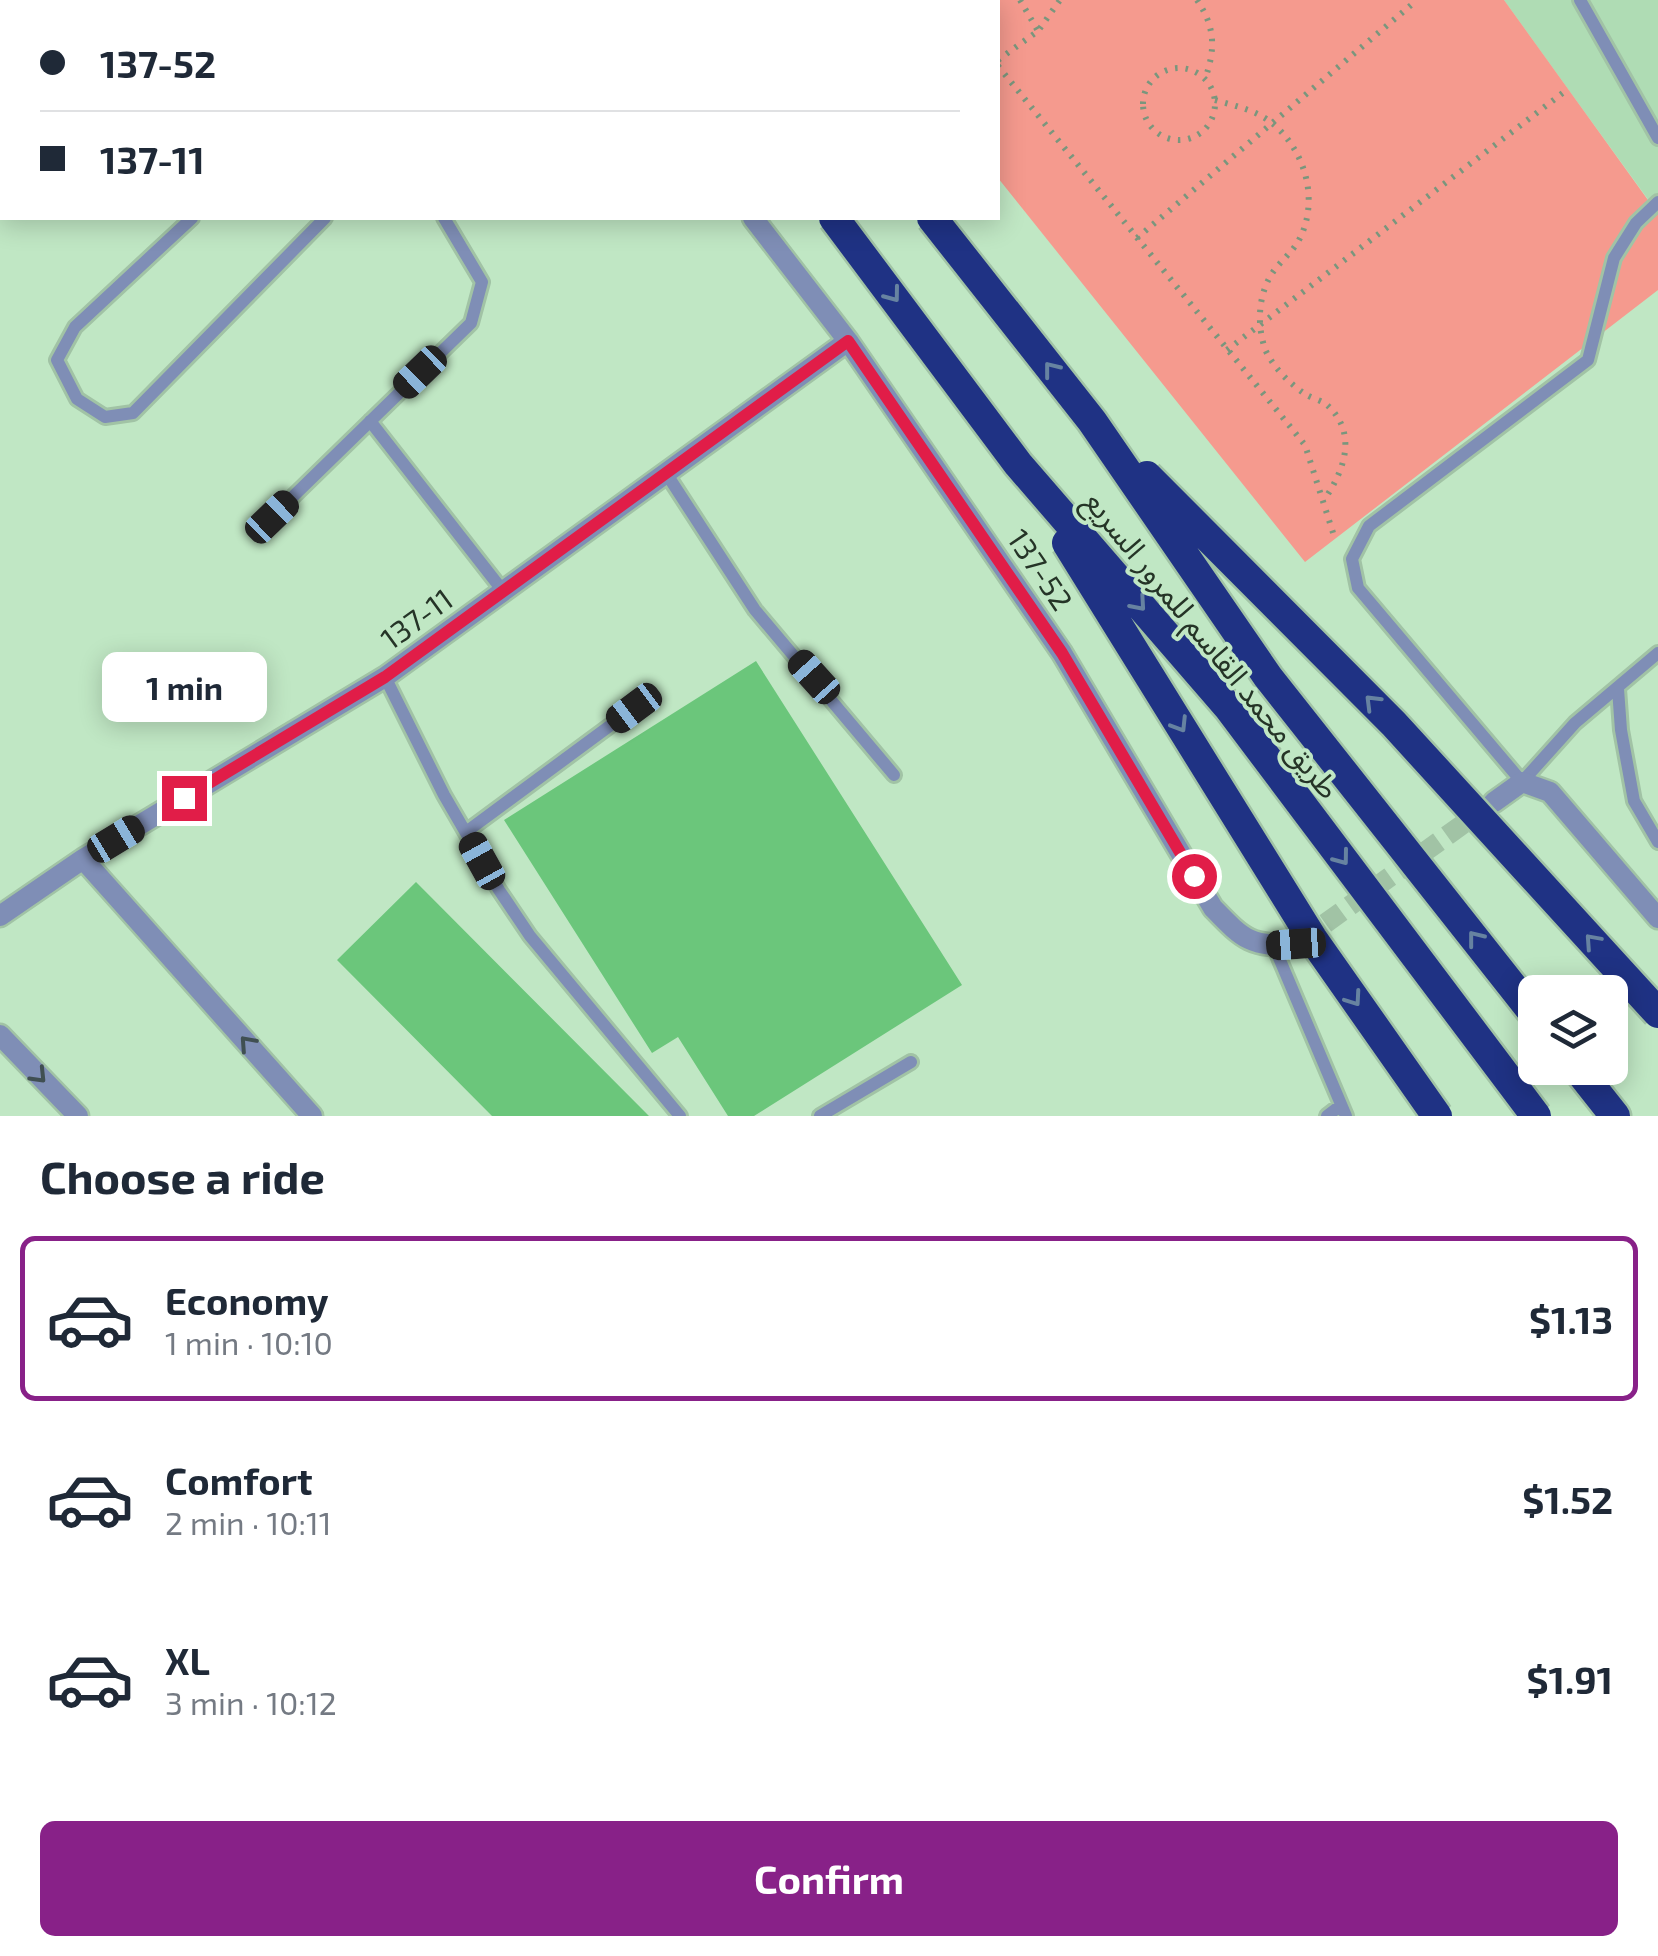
<!DOCTYPE html>
<meta charset="utf-8">
<style>
body{margin:0;font-family:"Exo 2","Noto Sans Arabic",sans-serif;background:#f6f6f7;color:#1f2937;height:100vh;display:flex;flex-direction:column;font-size:38px;white-space:nowrap}
*{box-sizing:border-box;margin:0}
p{font-size:32px;color:#747a83}
.icon{flex:none;width:55px;height:55px;fill:none;stroke:currentColor;stroke-width:2;stroke-linecap:round;stroke-linejoin:round}
.map{position:relative;height:1116px;overflow:hidden}
.drawer{display:flex;flex-direction:column;background:#fff;flex:1}
.drawer>*{flex:none}
.guide{position:absolute;left:0px;top:0px;width:1000px;height:220px;box-shadow:0 5px 25px #0003;display:grid;align-content:center;height:220px;padding:0 40px;background:#fff}
.tools{position:absolute;left:1518px;top:975px;display:grid;gap:20px}
.tools a{display:grid;place-items:center;width:110px;height:110px;border-radius:15px;background:#fff;box-shadow:0 5px 25px #0003;font-size:50px}
.end{position:absolute;width:45px;height:45px;margin:-22px;border:12px solid #e11d48;background:#fff;box-shadow:0 0 0 5px #fff}
.from{border-radius:50%}
.bubble{position:absolute;height:70px;border-radius:15px;background:#fff;box-shadow:0 5px 25px #0003;font-size:32px;font-weight:700;line-height:70px;text-align:center}
.car{position:absolute;width:30px;height:60px;margin:-30px -15px;border-radius:12px;box-shadow:0 0 8px 2px #0007;background:linear-gradient(#222 24%,#8ab4d8 0 40%,#222 0 76%,#8ab4d8 0 86%,#222 0)}
.guide b{display:flex;align-items:center;gap:35px;height:95px;font-size:38px}
.guide b+b{border-top:2px solid #e0e1e3}
.guide i{width:25px;height:25px;background:#1f2937}
ul{padding:0;list-style:none}
li{display:flex;align-items:center;gap:30px;height:165px;margin:0 20px 15px;padding:0 20px;border:5px solid transparent;border-radius:15px}
li div{flex:1}
li b{display:block;font-size:38px}
li em{font-style:normal;font-weight:700}
li.current{border-color:#882188}
li>.icon{width:90px;height:90px;stroke-width:1.5}
h2{padding:0 40px;font-size:45px;line-height:120px}
.cta{display:flex;gap:20px;margin-top:auto;padding:20px 40px}
.cta a{flex:1;height:115px;border-radius:15px;background:#882188;color:#fff;font-size:40px;font-weight:700;line-height:115px;text-align:center}
.map>svg:first-child{display:block}
.built{fill:#afdcb4}
.green{fill:#f59a8e}
.building{fill:#6bc67b}
.lines{fill:none;stroke-linecap:round;stroke-linejoin:round}
.minor-tunnel{stroke:#a1c3a5;stroke-width:20;stroke-dasharray:20 10;stroke-linecap:butt}
.service-casing{stroke:#a1c3a5;stroke-width:18}
.minor-casing{stroke:#a1c3a5;stroke-width:25}
.motorway-casing{stroke:#a1c3a5;stroke-width:35}
.path{stroke:#7a967d;stroke-width:6;stroke-dasharray:2.5 8;stroke-linecap:butt}
.service{stroke:#7f8eb6;stroke-width:12}
.minor{stroke:#7f8eb6;stroke-width:20}
.motorway{stroke:#1f3284;stroke-width:30}
.motorway-bridge-casing{stroke:#a1c3a5;stroke-width:35;stroke-linecap:butt}
.motorway-bridge{stroke:#1f3284;stroke-width:30}
.oneway{stroke:#6783a1}
.oneway2{stroke:#404f52}
.route{stroke:#e11d48;stroke-width:12}
.labels{text-anchor:middle;dominant-baseline:central;stroke-width:8;stroke-linejoin:round;paint-order:stroke}
.street-label{font-size:30px;fill:#253427;stroke:#c0e7c4}
</style>
<div class="map">
<svg width="1658" height="1116" viewBox="0 0 1658 1116">
<rect width="100%" height="100%" fill="#c0e7c4"/>
<path class="built" d="M1504,0H1658V213L1568,89Z"/>
<path class="green" d="M856,0H1504L1658,214V290L1305,562L998,178V2Z"/>
<path class="building" d="M756,661L962,985L754,1116H728L678,1037L652,1053L504,820Z
M416,882L649,1116H492L337,960Z"/>
<g class="lines">
<path class="minor-tunnel" d="M1301,941L1484,809"/>
<defs>
<path id="service" d="M284,0L286,2
M1580,0L1658,138
M61,2L65,0
M0,46L2,44
M1658,202L1636,223L1614,258L1588,360L1369,526L1352,559L1358,588L1522,782L1575,723L1658,653
M192,218L75,327L57,360L77,399L105,417L133,413L325,218
M370,421L503,591
M666,473L755,610L894,775
M272,517L471,323L482,282L444,218
M385,677L444,795L499,890L530,936L680,1116
M1618,689L1621,730L1634,801L1658,842
M466,832L634,708
M1274,946L1346,1116
M820,1116L911,1062
M1327,1116L1340,1106"/>
<path id="minor" d="M586,0L588,2
M753,218L848,341L1062,653L1213,908C1243,939 1251,948 1296,944
M1494,802L1522,782L1550,792L1658,918
M83,859L312,1116
M0,916L83,859L385,677L848,341
M0,1035L78,1116"/>
<path id="motorway" d="M670,0L672,2
M762,0L764,2
M1577,1068L1615,1116"/>
</defs>
<use href="#service" class="service-casing"/>
<use href="#minor" class="minor-casing"/>
<use href="#motorway" class="motorway-casing"/>
<path class="path" d="M944,0L946,2
M1020,0L1038,31
M1197,0C1215,27 1216,48 1205,79
M998,60L1038,31L1060,0
M998,66L1305,445L1335,539
M1143 104a36 36 0 1 1 72 0a36 36 0 1 1-72 0Z
M1215,100C1235,106 1256,110 1272,123C1305,150 1320,200 1299,240C1292,253 1279,262 1271,275C1258,297 1257,325 1265,349C1272,366 1290,384 1305,394C1311,398 1320,400 1326,404C1359,433 1344,471 1324,500
M1137,238L1417,0
M1227,350L1568,89"/>
<use href="#service" class="service"/>
<use href="#minor" class="minor"/>
<use href="#motorway" class="motorway"/>
<defs>
<path id="motorway-bridge" d="M834,218L1018,464L1229,708L1536,1116
M932,218L1092,421L1268,677L1535,1015
M1147,476L1394,724L1658,1013
M1067,543L1312,938L1437,1116"/>
</defs>
<use href="#motorway-bridge" class="motorway-bridge-casing"/>
<use href="#motorway-bridge" class="motorway-bridge"/>
</g>
<defs><path id="oneway-chevron" d="M-2-3.5L2.5 0L-2 3.5" fill="none" stroke-width="1.6" stroke-linecap="round" stroke-linejoin="round" transform="scale(2.5)"/></defs>
<g class="oneway">
<use href="#oneway-chevron" transform="translate(893 295) rotate(53)"/>
<use href="#oneway-chevron" transform="translate(1051 369) rotate(-128)"/>
<use href="#oneway-chevron" transform="translate(1139 604) rotate(49)"/>
<use href="#oneway-chevron" transform="translate(1372 702) rotate(-135)"/>
<use href="#oneway-chevron" transform="translate(1180 725) rotate(58)"/>
<use href="#oneway-chevron" transform="translate(1342 858) rotate(53)"/>
<use href="#oneway-chevron" transform="translate(1475 938) rotate(-128)"/>
<use href="#oneway-chevron" transform="translate(1592 941) rotate(-132)"/>
<use href="#oneway-chevron" transform="translate(1354 999) rotate(55)"/>
</g>
<g class="oneway2">
<use href="#oneway-chevron" transform="translate(247 1043) rotate(-132)"/>
<use href="#oneway-chevron" transform="translate(39 1076) rotate(46)"/>
</g>
<g class="lines">
<path class="route" d="M184,798L385,677L848,341L1062,653L1194,876"/>
</g>
<g class="labels">
<g class="street-label">
<text transform="translate(1041 569) rotate(56)">137-52</text>
<text transform="translate(416 618) rotate(-36)">137-11</text>
<text transform="translate(1213 644) rotate(51)">طريق محمد القاسم للمرور السريع</text>
</g>
</g>
</svg>
<div class="tools">
<a><svg class="icon" aria-label="layers" viewBox="0 0 24 24"><path d="M12 4l9 5-9 5-9-5zM3 14l9 5 9-5"/></svg></a>
</div>
<i class="end from" style="left:1194px;top:876px"></i>
<i class="end" style="left:184px;top:798px"></i>
<div class="bubble" style="left:102px;top:652px;width:165px">1 min</div>
<i class="car" style="left:420px;top:372px;rotate:226deg"></i>
<i class="car" style="left:272px;top:517px;rotate:46deg"></i>
<i class="car" style="left:814px;top:677px;rotate:318deg"></i>
<i class="car" style="left:634px;top:708px;rotate:233deg"></i>
<i class="car" style="left:116px;top:839px;rotate:59deg"></i>
<i class="car" style="left:482px;top:861px;rotate:331deg"></i>
<i class="car" style="left:1296px;top:944px;rotate:266deg"></i>
<div class="guide">
<b><i class="from"></i>137-52</b>
<b><i></i>137-11</b>
</div>
</div>
<section class="drawer">
<h2>Choose a ride</h2>
<ul>
<li class="current"><svg class="icon" aria-label="car" viewBox="0 0 24 24"><path d="M5 17H2v-5l4-1 3-4h7l3 4 3 1v5h-3M9 17h6M6 11h13"/><circle cx="7" cy="17" r="2"/><circle cx="17" cy="17" r="2"/></svg><div><b>Economy</b><p>1 min · 10:10</p></div><em>$1.13</em></li>
<li><svg class="icon" aria-label="car" viewBox="0 0 24 24"><path d="M5 17H2v-5l4-1 3-4h7l3 4 3 1v5h-3M9 17h6M6 11h13"/><circle cx="7" cy="17" r="2"/><circle cx="17" cy="17" r="2"/></svg><div><b>Comfort</b><p>2 min · 10:11</p></div><em>$1.52</em></li>
<li><svg class="icon" aria-label="car" viewBox="0 0 24 24"><path d="M5 17H2v-5l4-1 3-4h7l3 4 3 1v5h-3M9 17h6M6 11h13"/><circle cx="7" cy="17" r="2"/><circle cx="17" cy="17" r="2"/></svg><div><b>XL</b><p>3 min · 10:12</p></div><em>$1.91</em></li>
</ul>
<div class="cta"><a>Confirm</a></div>
</section>
